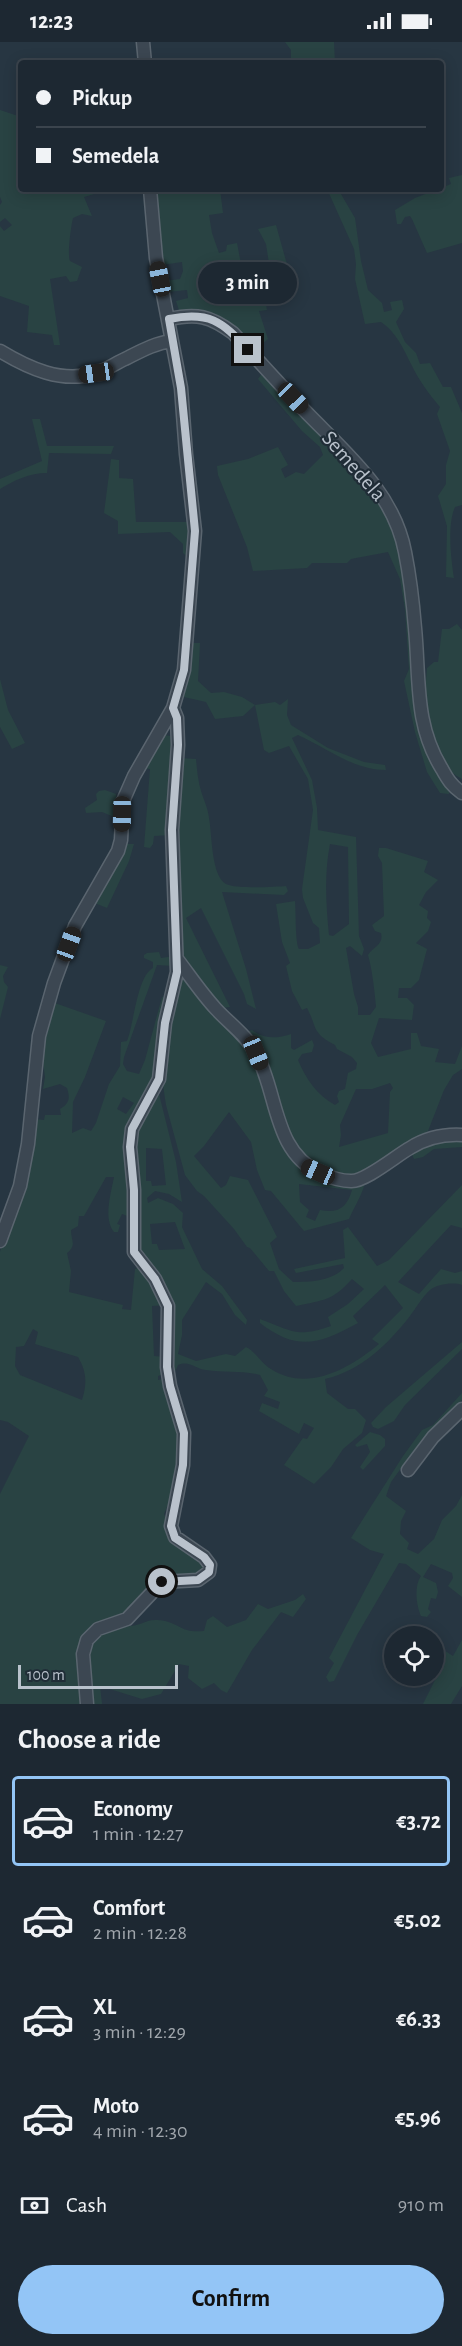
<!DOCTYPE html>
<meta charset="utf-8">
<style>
body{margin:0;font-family:"Alegreya Sans",sans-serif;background:#2a343e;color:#f1f3f6;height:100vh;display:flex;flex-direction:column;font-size:22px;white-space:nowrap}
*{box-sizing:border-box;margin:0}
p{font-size:20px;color:#a0a6ac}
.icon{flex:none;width:33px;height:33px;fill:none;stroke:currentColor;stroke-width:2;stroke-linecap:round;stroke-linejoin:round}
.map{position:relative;height:1662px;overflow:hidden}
.panel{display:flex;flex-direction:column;background:#1d2832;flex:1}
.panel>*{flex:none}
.banner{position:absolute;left:18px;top:18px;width:426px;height:132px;border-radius:6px;box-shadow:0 3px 15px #0003,0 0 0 2px #3b444d;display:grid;align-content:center;height:132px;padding:0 18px;background:#1d2832}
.fabs{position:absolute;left:384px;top:1584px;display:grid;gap:12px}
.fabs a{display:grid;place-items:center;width:60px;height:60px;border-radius:50%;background:#1d2832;box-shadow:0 3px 15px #0003,0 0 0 2px #3b444d;font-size:30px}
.scale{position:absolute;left:18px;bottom:15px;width:160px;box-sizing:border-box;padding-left:6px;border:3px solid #b9c2cc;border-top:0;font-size:16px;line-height:21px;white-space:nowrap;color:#b9c2cc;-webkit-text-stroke:4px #202d37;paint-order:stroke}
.end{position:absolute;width:27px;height:27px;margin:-14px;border:8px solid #b9c2cc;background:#111;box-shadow:0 0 0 3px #111}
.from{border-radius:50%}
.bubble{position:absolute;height:42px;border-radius:21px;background:#1d2832;box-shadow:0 3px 15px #0003,0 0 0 2px #3b444d;font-size:20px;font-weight:700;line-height:42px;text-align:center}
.car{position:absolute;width:18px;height:36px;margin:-18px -9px;border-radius:8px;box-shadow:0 0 4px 2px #0007;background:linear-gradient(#222 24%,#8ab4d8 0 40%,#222 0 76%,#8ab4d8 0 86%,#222 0)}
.banner b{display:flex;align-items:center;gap:21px;height:57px;font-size:22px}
.banner b+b{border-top:2px solid #3b444d}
.banner i{width:15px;height:15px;background:#f1f3f6}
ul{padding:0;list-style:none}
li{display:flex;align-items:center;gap:18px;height:90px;margin:0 12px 9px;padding:0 6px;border:3px solid transparent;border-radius:6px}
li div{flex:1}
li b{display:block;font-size:22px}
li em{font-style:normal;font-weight:700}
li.current{border-color:#93c5f6}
li>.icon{width:54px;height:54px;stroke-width:1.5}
h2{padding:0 18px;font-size:27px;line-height:72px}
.pay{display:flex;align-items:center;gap:15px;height:66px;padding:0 18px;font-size:22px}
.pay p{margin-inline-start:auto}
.action{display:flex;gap:12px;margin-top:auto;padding:12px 18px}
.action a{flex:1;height:69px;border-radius:36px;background:#93c5f6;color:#111;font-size:24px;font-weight:700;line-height:69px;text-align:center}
.status{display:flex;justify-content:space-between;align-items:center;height:42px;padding:0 30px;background:#1d2832;direction:ltr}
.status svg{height:16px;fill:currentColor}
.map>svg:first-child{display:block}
.green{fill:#294343;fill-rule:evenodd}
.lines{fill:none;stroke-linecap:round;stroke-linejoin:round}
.street-casing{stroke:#5a656f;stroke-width:15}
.street{stroke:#3c4752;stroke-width:12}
.route{stroke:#b9c2cc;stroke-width:8}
.labels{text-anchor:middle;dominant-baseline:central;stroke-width:4.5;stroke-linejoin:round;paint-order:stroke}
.street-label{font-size:22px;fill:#b9c2cc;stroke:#202d37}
</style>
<div class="status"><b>12:23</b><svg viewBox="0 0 49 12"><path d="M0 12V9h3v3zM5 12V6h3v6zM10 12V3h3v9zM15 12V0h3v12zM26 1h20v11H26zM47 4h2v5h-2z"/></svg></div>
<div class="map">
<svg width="462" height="1662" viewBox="0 0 462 1662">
<rect width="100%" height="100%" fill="#273642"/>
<path class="green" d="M285,0H334L335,21H291V8Z
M0,68L21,75V147H111L84,155L92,174L82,172L73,176C71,184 67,213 70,219L82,225L77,239L70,240L66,234L50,237L60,303H54L52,293L27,290L29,264L0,254V184L4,189L12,183L5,176L0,180V163L2,160L0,155Z
M462,133V201L427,211L412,177L410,174L405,175L401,182H397L395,168L415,156L451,142L449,136Z
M152,147H220L223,171L209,173L212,191L219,211L226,209L227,203L237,201L247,253L251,258L265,257L267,268L259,269L268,297L254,309L193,269L179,268L176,259L188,256L187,248L168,250L165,239L180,237L183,229L182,220L162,223Z
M327,147H338L355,176L361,219L368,248L382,261L384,270L392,268L390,260L402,258L404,267L396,280L405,300L416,311L420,322L430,321L443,345H451L462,371V463L455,465C447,483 451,517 454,536L446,535L447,484L438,454L446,442V423L450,409L437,372L440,365C429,352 418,337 411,322C403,306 396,290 381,280L365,282L355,237L356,222L354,207Z
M276,183L288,226L270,228L266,202L258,187Z
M263,330L362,433L395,486L406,548L426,705L432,724L449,747V752L440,751L427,730L415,690L404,639L409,627L405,567L400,537L388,510L351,517L347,521H312L307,526L253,529L247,505L218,433L217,424L248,417L278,405L288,423L281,427L285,436L296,430L304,432L323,413L320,405L302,389L258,337Z
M32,377H40L47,404H114L111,412L49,411L47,431C29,431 15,438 0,447V437L42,419Z
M111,417L119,418V436L133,437L136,480H191L193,520L183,511V502L170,490L118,492V479L104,471Z
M457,582L462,588V737C427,720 426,675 423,640L426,639L427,626L434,620H438L442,587H449Z
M190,601H200L198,639L211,651L224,650L242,655L255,663L275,660L280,663L288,657L287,673L291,683L328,706L364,720L385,723L386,728C353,728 327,706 298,693L292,696L312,738L317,766L318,788L356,795L359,894L364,907L362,914L350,904L346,906L354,952L358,965V973H370L376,965C375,952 372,926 368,913C373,905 384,903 381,891L375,889L372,883L384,874L382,821L378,814L379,806H386L428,819L424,830L438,838L426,850L419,863L428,869L427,876L431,880L428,889L416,901L427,907L419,938L411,946H399L398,956H407L414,963L412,978L379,976L371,1001L378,1015L411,1007V991H417L421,1004L439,1007L435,1020L455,1022L462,1004V1027L453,1033L444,1048L428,1089L387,1117L353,1135L323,1130L292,1104L247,990L252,988C264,997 276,997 291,992V1006L294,1008L312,998L314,1003L312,1010L302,1012L298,1018C306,1037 317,1053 335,1063L339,1060L337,1054L339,1049L345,1047L348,1031L356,1027L357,1021L352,1015L337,1007L335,1003C311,990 318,987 307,966L302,968L292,949L286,924L290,921L282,900L276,862L295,859C296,870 295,900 299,907H308L320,901L319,886L313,881L303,856L302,847L313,768L308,737L289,704L269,711L264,708L255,663L243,674L215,677L206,660L184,655ZM330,802L348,805L349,882L333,894L329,893C326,863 324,832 330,802ZM390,1041L393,1046L390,1050L388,1091L339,1105L341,1093L340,1083L356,1047H372Z
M0,637L8,668L25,701L12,707L0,685Z
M160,692L175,695L171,793L154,794L153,802L150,806L144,805L150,727L142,726Z
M180,716L196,717C197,728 198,739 201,749C204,759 208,766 209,776C212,791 211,834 226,842C235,847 275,845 286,844L288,849L284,853L222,850L246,927L256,967L247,962L244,952L201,866L186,876L230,965L222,966L186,922L183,912L179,885L177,779Z
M105,748L116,752L119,777L102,770L86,771L85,766L97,758L96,752L99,749Z
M124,802H134L129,819L107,866L92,860Z
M159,910L161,916L175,914L173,924L157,923L124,1015L123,1022L127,1029L139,1032L145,1018L162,955L168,957L156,1038L129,1085L133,1176L122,1172L117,1182L120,1183L118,1190H114C103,1177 111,1151 114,1135H106L84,1174H79L78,1184L71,1188C71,1199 77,1203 67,1211L71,1229L69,1250L123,1263L122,1267L131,1268L135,1227L142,1225L166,1263L152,1264L154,1314L165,1315L163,1332L158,1334V1338L164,1337L181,1391L173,1460L167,1465L164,1472C171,1491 193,1509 206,1526L198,1534H167L128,1570L85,1595L84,1662H0V1452L29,1394L8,1380L0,1378V1210L34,1094L36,1077L44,1078L45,1073H61L60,1067C70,1061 70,1056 67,1046L60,1042L43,1047L45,1035L41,1005L52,960L106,979L85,1035L73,1060L72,1091L83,1086L91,1089L96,1081L109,1042L120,1024L121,1000L127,999C134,982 137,934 153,926V920L144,916V913L147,911ZM123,1055L134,1061L126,1072L117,1067ZM33,1287L38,1290L35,1302L78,1315C87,1330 87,1342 82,1358L20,1333L15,1324L16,1305L24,1304Z
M0,923L8,925L3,934L4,940L8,945L0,977Z
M187,936L253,1012L304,1128L366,1137C363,1152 355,1163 349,1177L304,1189L271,1149L265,1148L257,1128L251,1100L229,1070L204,1104L194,1114L221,1146L226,1143L230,1134L248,1138L277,1195L270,1201L279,1227L293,1240C310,1240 332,1239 344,1226L343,1222L296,1231L294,1227L345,1216L343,1188L348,1185L377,1224L389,1218L462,1143V1186L451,1183L398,1240L419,1252L441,1227L455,1231L462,1229V1243C454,1240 437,1242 430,1248C423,1254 416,1266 410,1274C387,1303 362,1328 325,1337L327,1351L348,1367H355L366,1378L362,1391L343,1407L331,1425L314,1442L284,1423L303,1396L307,1397L314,1386L304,1381L299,1392L259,1369L262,1361L278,1367L280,1360L264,1354L268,1348L260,1333C242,1328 224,1331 206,1328C195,1327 190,1318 178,1323L174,1332L171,1331L172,1287L139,1209L133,1094L158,1048L176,1120L182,1160L169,1152L155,1149L147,1156L148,1161L158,1156L173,1162L183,1171L182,1185L202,1227L222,1244L247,1278L246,1283L235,1273L222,1252L206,1240L182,1278V1293L178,1312L196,1319L226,1312L235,1314L246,1305C256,1310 261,1321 271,1327C308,1351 350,1326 379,1302L372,1297L403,1266L385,1243L353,1274L358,1281C319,1302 298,1310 260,1281V1277C292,1289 297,1296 331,1284L328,1275L348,1262L364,1247L352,1237C332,1259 324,1258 296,1264L284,1249L274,1229H269L250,1206L247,1205L234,1187L204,1154L197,1149L185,1133L166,1063L163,1043L166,1001L178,937ZM146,1106L162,1107L166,1143L152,1144L151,1139H146ZM299,1142L352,1148C347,1165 339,1172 320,1168L315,1179L306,1175L309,1168L300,1160ZM175,1180L185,1207L159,1208L157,1202H152L150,1182Z
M462,1097V1105L434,1107L423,1115L414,1117L411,1110L428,1100Z
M462,1300V1307L405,1363L394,1379L378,1387L373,1385L371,1381L386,1365Z
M462,1351V1358L439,1384L424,1395L391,1440L386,1454L406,1469L401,1479L400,1492L409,1501L407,1507L418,1512L434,1497L442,1478L456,1464L462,1453V1555L448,1544L453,1536L452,1531L431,1522L423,1535L436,1541L438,1550L436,1557L431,1556L428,1567L431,1570L427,1575L421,1574C416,1563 414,1544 421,1534L406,1522L399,1521L357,1593L334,1639L329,1640L326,1635L334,1621L329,1616L384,1512L370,1508L351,1496L403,1414L422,1388L433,1383Z
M370,1390L380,1393L385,1397V1404L363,1428L360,1425L370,1410L367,1402L357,1405L355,1403Z
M303,1552L306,1557L293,1575L281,1570L252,1608L227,1651L221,1648L214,1641L202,1647L188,1636L189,1624L179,1622L161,1652L142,1657L100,1644L102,1662H90C89,1642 79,1605 98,1592C106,1586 120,1585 130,1584C145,1583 146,1575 165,1579C183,1584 182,1591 204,1589L207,1578L213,1574L227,1585L246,1578L258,1562L268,1567L295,1558Z
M462,1598V1644L451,1662H423L445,1618L435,1612L439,1605L453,1614Z"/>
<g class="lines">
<defs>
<path id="street" d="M143,0L145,21
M169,277C197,271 210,274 233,291C258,318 282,345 307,371C347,412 394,451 405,510C410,535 413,561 415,586C420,637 414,682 442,727C448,738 452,744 462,751
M0,309C28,326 62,342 96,331C106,328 116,321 125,317C141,309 155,301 172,299
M177,917C190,934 202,952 216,967C230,982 246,993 256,1011C278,1051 273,1110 320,1131C329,1135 341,1139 351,1139C365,1140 397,1113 410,1106C426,1096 444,1092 462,1093
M0,1199L20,1144L28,1102L39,994L54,941L75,884L118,809L121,798L123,759L134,734L173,666L184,628L195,489L186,412L181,346L156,216L150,147
M408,1428L433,1395L462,1367
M87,1662L83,1612L87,1598L98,1587L127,1577L162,1540L198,1538L209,1530L210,1523L204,1515L175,1495L171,1484L183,1423L184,1391L170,1344L167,1325L168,1264L155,1237L134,1210V1148L130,1105L132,1087L159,1037L165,981L177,930L172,788L178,703L177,676L173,666"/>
</defs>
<use href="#street" class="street-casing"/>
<use href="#street" class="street"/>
</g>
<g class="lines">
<path class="route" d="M162,1540L198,1538L209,1530L210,1523L204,1515L175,1496L171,1484L183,1423L184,1391L170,1344L167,1325L168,1264L155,1237L134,1210V1148L130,1105L132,1087L159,1037L165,981L177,930L172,788L178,703L177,676L173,666L184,628L195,489L181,346L169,277C209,269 222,279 248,308"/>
</g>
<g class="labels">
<g class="street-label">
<text transform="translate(354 424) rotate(49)">Semedela</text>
</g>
</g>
</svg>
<div class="fabs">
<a><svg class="icon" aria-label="locate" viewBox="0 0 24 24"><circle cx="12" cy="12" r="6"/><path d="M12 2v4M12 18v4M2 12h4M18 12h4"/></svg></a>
</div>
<div class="scale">100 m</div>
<i class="end from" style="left:162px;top:1540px"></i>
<i class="end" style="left:248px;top:308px"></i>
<div class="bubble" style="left:198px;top:220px;width:99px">3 min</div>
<i class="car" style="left:160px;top:237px;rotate:349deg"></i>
<i class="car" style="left:96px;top:331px;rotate:262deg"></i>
<i class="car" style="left:293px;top:356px;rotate:136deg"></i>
<i class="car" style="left:122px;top:772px;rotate:181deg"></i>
<i class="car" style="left:69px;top:902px;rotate:20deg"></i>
<i class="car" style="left:256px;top:1011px;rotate:158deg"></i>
<i class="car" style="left:318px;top:1130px;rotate:294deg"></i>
<div class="banner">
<b><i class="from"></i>Pickup</b>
<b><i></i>Semedela</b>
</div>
</div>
<section class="panel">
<h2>Choose a ride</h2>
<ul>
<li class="current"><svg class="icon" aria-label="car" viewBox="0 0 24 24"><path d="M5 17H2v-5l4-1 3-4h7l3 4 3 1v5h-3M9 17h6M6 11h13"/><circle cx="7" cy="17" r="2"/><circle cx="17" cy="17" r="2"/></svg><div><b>Economy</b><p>1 min · 12:27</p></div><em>€3.72</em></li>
<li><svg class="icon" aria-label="car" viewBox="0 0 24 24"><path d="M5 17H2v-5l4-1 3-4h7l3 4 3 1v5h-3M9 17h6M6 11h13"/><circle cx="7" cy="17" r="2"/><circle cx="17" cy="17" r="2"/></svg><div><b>Comfort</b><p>2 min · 12:28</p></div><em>€5.02</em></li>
<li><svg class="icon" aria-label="car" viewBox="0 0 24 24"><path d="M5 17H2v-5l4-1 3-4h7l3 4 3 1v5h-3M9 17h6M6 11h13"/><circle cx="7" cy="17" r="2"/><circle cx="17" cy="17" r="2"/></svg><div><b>XL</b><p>3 min · 12:29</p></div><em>€6.33</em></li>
<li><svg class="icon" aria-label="car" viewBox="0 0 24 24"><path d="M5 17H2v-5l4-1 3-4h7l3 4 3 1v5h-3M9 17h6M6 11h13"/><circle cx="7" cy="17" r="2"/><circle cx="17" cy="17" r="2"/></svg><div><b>Moto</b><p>4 min · 12:30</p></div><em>€5.96</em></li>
</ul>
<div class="pay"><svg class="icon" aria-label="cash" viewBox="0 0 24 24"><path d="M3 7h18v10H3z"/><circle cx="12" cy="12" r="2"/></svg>Cash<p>910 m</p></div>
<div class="action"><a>Confirm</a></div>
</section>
